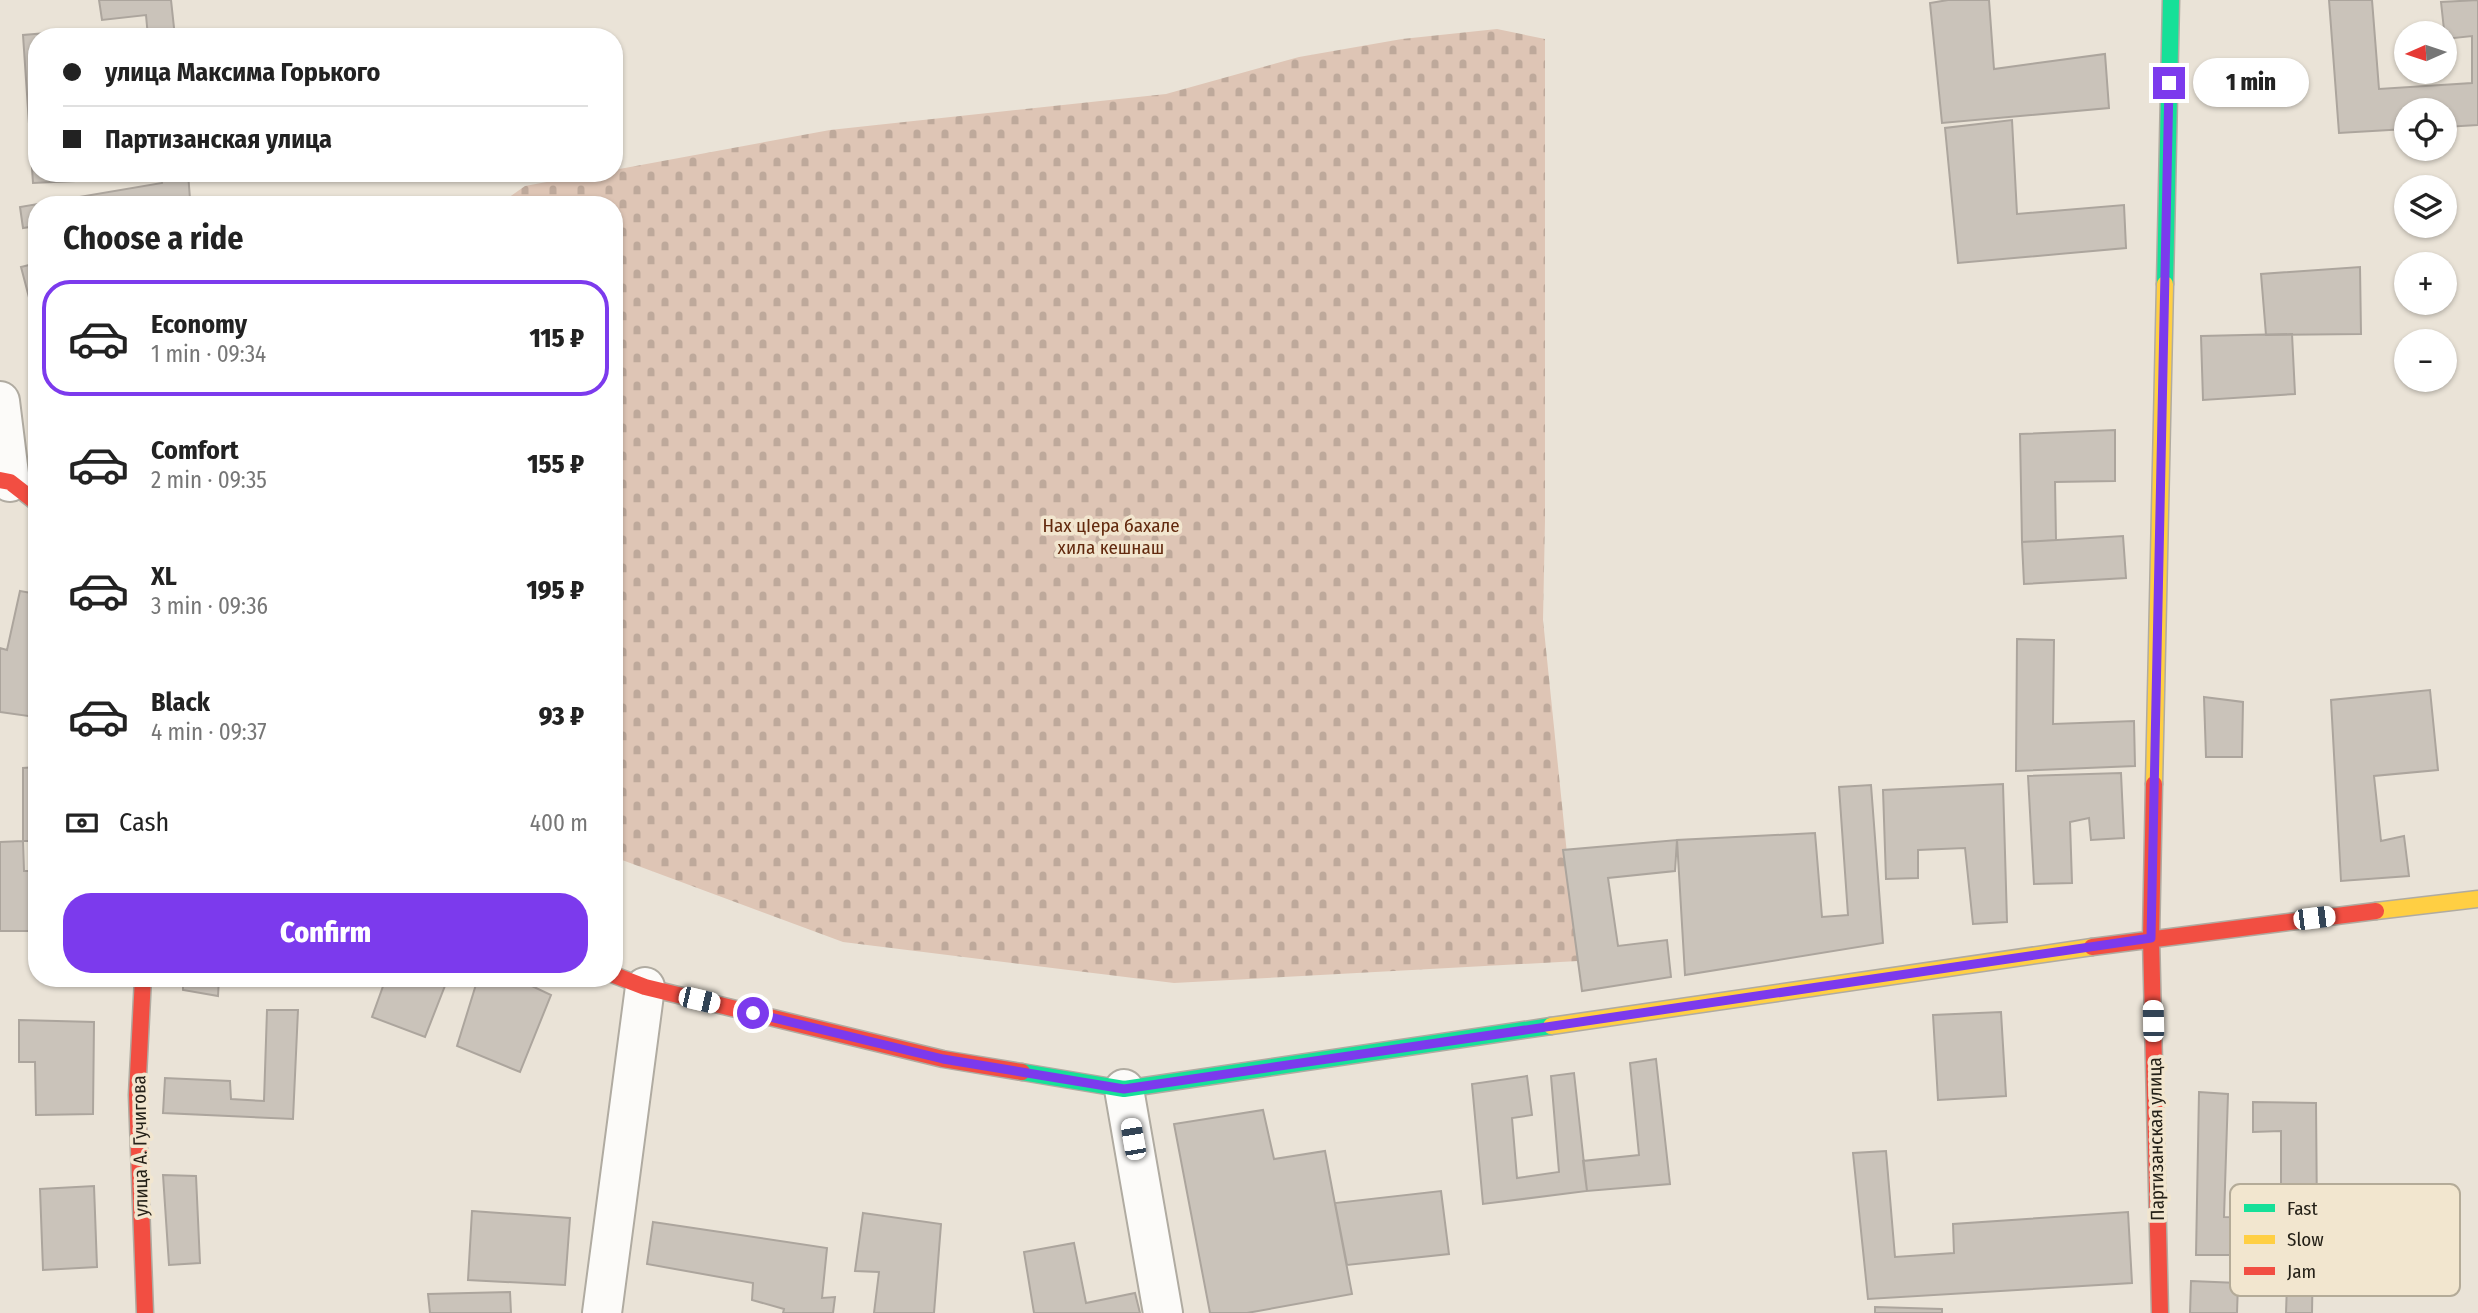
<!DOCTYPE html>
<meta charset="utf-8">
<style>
body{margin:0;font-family:"Fira Sans Condensed",sans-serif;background:#f6f6f6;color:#222;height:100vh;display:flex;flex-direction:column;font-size:26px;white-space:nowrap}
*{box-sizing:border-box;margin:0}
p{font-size:23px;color:#767676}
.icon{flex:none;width:38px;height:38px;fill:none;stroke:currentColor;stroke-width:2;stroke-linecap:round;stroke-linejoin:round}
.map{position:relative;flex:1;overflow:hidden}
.panel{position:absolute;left:28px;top:196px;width:595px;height:791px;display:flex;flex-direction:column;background:#fff;border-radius:28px;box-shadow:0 2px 5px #0004}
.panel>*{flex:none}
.guide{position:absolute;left:28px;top:28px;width:595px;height:154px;border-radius:28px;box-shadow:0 2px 5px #0004;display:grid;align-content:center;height:154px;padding:0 35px;background:#fff}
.needle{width:46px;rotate:267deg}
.controls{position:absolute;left:2394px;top:21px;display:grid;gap:14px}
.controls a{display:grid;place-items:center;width:63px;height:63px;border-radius:50%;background:#fff;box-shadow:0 2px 5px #0004;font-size:35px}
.end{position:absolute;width:32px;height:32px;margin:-16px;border:9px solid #7c3aed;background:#fff;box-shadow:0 0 0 4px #fff}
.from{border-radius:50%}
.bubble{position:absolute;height:49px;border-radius:24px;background:#fff;box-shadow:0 2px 5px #0004;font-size:23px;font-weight:800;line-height:49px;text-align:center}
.car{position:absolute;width:21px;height:42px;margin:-21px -10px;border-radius:9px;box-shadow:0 0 5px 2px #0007;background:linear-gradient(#fff 24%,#345 0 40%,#fff 0 76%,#345 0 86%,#fff 0)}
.guide b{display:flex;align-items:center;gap:24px;height:66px;font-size:26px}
.guide b+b{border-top:2px solid #e0e0e0}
.guide i{width:18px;height:18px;background:#222}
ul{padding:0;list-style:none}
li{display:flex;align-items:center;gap:21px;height:116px;margin:0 14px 10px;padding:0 21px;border:4px solid transparent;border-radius:28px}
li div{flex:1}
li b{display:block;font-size:26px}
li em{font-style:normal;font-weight:800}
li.current{border-color:#7c3aed}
li>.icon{width:63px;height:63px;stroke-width:1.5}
h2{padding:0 35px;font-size:32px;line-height:84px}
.pay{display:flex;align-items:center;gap:18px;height:77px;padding:0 35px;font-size:26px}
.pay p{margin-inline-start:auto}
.action{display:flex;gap:14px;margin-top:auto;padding:14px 35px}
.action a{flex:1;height:80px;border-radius:28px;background:#7c3aed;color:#fff;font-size:28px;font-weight:800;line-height:80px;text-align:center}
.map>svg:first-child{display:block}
.cemetery{fill:url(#cemetery-stones)}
.building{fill:#cac3ba;stroke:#aca59d;stroke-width:2}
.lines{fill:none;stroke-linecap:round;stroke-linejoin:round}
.street-casing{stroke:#b0aba1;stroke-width:42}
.fast-casing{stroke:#b0aba1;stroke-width:19}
.slow-casing{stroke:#b0aba1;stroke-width:19}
.jam-casing{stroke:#b0aba1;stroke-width:19}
.street{stroke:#fcfbf9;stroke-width:38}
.fast{stroke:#16e098;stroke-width:16}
.slow{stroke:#ffcf43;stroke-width:16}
.jam{stroke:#f24e42;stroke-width:16}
.route{stroke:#7c3aed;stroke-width:9}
.labels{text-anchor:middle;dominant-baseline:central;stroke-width:7;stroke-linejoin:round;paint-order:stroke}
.park-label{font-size:19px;fill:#62290d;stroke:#f2e6cf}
.street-label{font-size:19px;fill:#252118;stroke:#f2e6cf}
.key{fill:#f2e6cf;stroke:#b4ab98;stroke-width:2}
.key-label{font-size:19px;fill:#252118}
</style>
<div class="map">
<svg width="2478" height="1313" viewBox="0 0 2478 1313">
<defs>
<pattern id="cemetery-stones" width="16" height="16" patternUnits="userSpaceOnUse" patternTransform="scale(1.75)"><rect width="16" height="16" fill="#dec5b5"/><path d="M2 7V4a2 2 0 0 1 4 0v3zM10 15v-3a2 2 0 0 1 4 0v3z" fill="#bea99b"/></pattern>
</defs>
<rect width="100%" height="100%" fill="#eae3d7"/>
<path class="cemetery" d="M1497,29L1545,39V521L1543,620L1578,961L1174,983L843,942L614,857V205H498L525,186L595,173H614V170L830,130L1166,94L1299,57L1402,39Z"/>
<path class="building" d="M99,0H171L175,37H148L146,15L102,20Z
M1948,0H1989L1994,69L2105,54L2109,108L1942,123L1930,3Z
M2329,0H2372L2379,89L2472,83V36L2445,39L2441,2L2478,0V125L2445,127V110H2406V129L2339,133Z
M71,31V37H37V173H75V181L33,183L23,35Z
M2012,120L2017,214L2124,205L2126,248L1958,263L1945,128Z
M161,173H188L190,199L157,205H37V226L23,228L20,207L162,183Z
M37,263V328L21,267Z
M2360,267L2361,334L2266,335L2261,274Z
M2292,334L2295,394L2203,400L2201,336Z
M2115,430V481L2055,482L2056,540L2022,542L2020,434Z
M2123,536L2126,578L2024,584L2022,542Z
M20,591L37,594V709L35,717L0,712V648L7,650Z
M2017,639L2054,640L2053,724L2134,721L2135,766L2016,771Z
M2430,690L2438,770L2374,776L2381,841L2404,836L2409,876L2341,881L2331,700Z
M2204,697L2243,702L2242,757H2206Z
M37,767V841H23V768Z
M2121,773L2124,838L2091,840L2089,818L2070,822L2072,883L2034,884L2028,776Z
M2003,784L2007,922L1973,924L1965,848L1918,850V878L1886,879L1883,790Z
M1871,785L1883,943L1685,975L1677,840L1815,833L1822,917L1848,915L1839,787Z
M1677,840L1675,871L1608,878L1618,946L1667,940L1671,977L1582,991L1563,850Z
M23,841L24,871H37V931H0V842Z
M183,978H219L218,996L183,990Z
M386,978H448L425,1037L372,1017Z
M478,978H515L551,995L520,1072L457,1046Z
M267,1010H298L293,1119L163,1113L165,1078L230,1081L231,1099L264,1101Z
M2001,1012L2006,1096L1938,1100L1933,1015Z
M19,1020L94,1022L93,1114L36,1115L35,1062H19Z
M1656,1059L1670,1184L1587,1191L1583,1161L1639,1155L1630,1063Z
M1574,1073L1587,1191L1483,1204L1472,1084L1527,1076L1532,1115L1512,1118L1517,1178L1559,1172L1551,1076Z
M2199,1092L2228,1094L2224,1217L2281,1218V1131L2253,1132V1102L2316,1103L2317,1219L2437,1225L2436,1259L2313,1255L2312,1313H2286L2288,1255H2196Z
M1263,1110L1274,1159L1325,1151L1352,1294L1247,1313H1210L1174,1124Z
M1886,1151L1895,1257L1954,1253L1953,1224L2128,1212L2132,1283L1868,1299L1853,1153Z
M163,1175L196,1176L200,1263L169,1265Z
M94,1186L97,1267L43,1270L40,1189Z
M1441,1191L1449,1254L1347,1265L1335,1203Z
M472,1211L570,1218L565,1285L468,1280Z
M863,1213L941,1224L934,1313H874L879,1272L855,1271Z
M653,1222L827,1248L822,1298L835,1297L833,1313H783L784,1309L752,1300L753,1283L647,1264Z
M1074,1243L1086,1303L1135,1293L1140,1313H1034L1024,1252Z
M2191,1281L2238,1283L2237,1313H2190Z
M510,1292L511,1313H430L428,1294Z
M1875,1307L1942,1309V1313H1875Z"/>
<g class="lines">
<defs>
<path id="street" d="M0,401L10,482
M1124,1089L1163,1313
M602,1313L645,987"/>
<path id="fast" d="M2165,284L2171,0
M1022,1072L1124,1089L1551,1026"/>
<path id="slow" d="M2154,784L2165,284
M2376,911L2478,899
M1551,1026L2092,947"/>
<path id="jam" d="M0,480L10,482L37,503
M2154,784L2151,938L2160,1313
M2092,947L2376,911
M614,975L645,987L943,1059L1022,1072
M143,978L137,1095L145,1313"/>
</defs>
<use href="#street" class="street-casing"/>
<use href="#fast" class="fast-casing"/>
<use href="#slow" class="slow-casing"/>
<use href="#jam" class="jam-casing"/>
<use href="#street" class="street"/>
<use href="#fast" class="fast"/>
<use href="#slow" class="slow"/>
<use href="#jam" class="jam"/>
</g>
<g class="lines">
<path class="route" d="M753,1013L943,1059L1124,1089L2151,938L2169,83"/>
</g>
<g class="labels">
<g class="park-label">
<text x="1111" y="525">Нах цIера бахале<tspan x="1111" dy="22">хила кешнаш</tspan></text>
</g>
<g class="street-label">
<text transform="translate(2156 1139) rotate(-91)">Партизанская улица</text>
<text transform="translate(140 1146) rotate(-91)">улица А. Гучигова</text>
</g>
</g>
<rect x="2230" y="1184" width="230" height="112" rx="10" class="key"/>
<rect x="2244" y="1204" width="31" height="8" fill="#16e098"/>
<rect x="2244" y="1235" width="31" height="9" fill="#ffcf43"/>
<rect x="2244" y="1267" width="31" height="8" fill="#f24e42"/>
<g class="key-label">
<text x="2287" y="1215">Fast</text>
<text x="2287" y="1246">Slow</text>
<text x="2287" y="1278">Jam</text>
</g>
</svg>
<div class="controls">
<a><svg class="needle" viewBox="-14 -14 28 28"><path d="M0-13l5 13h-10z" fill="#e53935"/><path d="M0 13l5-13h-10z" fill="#767676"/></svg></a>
<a><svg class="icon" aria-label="locate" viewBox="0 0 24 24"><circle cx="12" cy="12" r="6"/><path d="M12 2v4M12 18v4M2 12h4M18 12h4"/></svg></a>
<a><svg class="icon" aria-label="layers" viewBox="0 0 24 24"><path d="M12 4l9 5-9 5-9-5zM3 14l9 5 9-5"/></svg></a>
<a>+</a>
<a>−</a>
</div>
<i class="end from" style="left:753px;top:1013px"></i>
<i class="end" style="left:2169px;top:83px"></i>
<div class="bubble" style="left:2193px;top:58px;width:116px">1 min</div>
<i class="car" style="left:2314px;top:918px;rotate:83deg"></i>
<i class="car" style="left:699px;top:1000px;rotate:103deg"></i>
<i class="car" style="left:2153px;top:1021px;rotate:359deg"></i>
<i class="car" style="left:1133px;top:1139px;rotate:350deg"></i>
<div class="guide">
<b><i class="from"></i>улица Максима Горького</b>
<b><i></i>Партизанская улица</b>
</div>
<section class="panel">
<h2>Choose a ride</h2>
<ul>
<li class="current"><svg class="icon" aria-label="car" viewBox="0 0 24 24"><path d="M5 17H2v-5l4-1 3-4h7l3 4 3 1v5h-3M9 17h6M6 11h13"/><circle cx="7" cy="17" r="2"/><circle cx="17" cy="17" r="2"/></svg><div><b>Economy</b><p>1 min · 09:34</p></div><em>115 ₽</em></li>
<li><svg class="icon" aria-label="car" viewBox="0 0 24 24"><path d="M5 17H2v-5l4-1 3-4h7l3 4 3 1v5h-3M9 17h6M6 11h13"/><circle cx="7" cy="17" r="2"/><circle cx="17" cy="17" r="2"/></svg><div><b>Comfort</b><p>2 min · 09:35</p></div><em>155 ₽</em></li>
<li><svg class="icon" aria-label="car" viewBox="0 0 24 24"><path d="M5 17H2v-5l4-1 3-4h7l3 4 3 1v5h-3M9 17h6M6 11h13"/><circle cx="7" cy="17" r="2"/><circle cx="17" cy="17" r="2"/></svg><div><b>XL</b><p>3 min · 09:36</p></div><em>195 ₽</em></li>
<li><svg class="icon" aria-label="car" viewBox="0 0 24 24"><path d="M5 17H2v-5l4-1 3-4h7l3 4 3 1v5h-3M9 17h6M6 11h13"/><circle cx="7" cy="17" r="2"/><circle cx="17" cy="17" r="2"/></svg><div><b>Black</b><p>4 min · 09:37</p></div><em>93 ₽</em></li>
</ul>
<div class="pay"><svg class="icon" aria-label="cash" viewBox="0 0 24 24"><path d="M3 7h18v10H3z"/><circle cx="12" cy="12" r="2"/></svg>Cash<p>400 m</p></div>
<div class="action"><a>Confirm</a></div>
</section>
</div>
